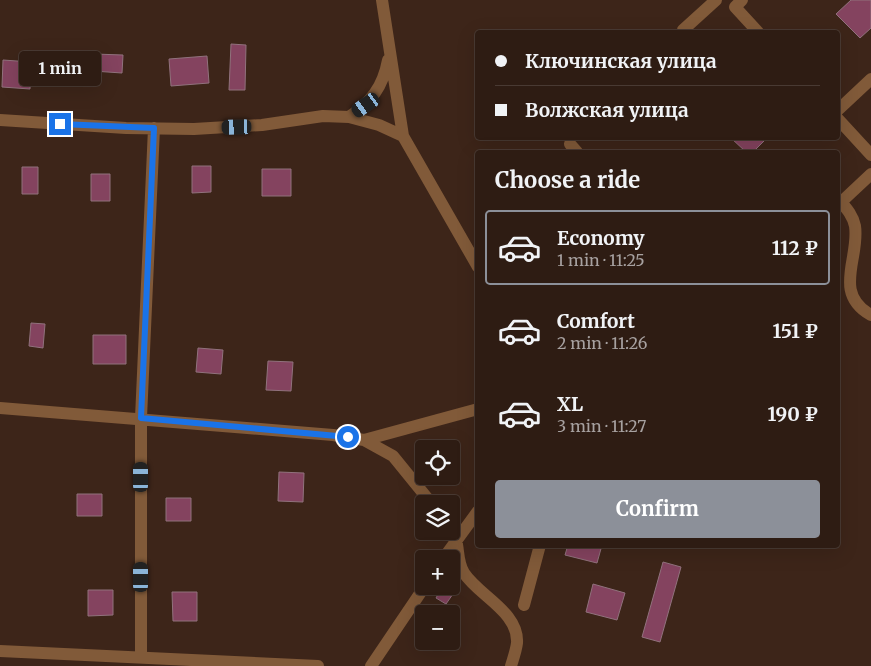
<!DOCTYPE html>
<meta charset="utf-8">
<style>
body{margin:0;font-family:Merriweather,serif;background:#36251c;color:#f1f3f6;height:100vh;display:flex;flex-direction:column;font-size:19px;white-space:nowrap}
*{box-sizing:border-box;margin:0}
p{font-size:16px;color:#a7a1a0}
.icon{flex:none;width:28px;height:28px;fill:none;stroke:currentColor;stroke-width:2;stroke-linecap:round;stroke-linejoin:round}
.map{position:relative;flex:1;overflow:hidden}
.details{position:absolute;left:475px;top:150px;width:365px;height:398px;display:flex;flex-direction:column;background:#2e1c13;border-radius:5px;box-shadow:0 5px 20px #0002,0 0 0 1px #493a33}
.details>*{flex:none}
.hud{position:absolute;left:475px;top:30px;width:365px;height:110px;border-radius:5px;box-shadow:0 5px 20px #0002,0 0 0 1px #493a33;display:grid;align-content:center;height:110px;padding:0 20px;background:#2e1c13}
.tools{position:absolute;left:415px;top:440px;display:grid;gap:10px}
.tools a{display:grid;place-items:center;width:45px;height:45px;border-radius:5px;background:#2e1c13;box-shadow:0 5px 20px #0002,0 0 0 1px #493a33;font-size:25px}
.end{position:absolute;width:22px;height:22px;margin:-11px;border:6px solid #1a73e8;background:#fff;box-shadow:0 0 0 2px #fff}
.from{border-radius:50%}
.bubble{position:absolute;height:35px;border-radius:5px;background:#2e1c13;box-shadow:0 5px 20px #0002,0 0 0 1px #493a33;font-size:16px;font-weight:700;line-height:35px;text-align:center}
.car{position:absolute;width:15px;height:30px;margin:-15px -8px;border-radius:6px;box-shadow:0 0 4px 1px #0007;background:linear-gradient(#222 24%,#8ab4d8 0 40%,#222 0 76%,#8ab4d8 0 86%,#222 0)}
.hud b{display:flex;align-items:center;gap:18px;height:48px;font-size:19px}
.hud b+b{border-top:1px solid #493a33}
.hud i{width:12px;height:12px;background:#f1f3f6}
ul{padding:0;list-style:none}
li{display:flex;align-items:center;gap:15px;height:75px;margin:0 10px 8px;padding:0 10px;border:2px solid transparent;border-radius:5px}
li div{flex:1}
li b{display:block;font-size:19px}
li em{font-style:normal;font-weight:700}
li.selected{border-color:#8c9099}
li>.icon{width:45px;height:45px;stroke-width:1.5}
h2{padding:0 20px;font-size:22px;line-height:60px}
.button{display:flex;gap:10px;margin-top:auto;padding:10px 20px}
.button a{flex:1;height:58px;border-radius:5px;background:#8c9099;color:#fff;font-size:20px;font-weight:700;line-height:58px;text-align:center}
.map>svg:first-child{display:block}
.building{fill:#84435f;stroke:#91727d}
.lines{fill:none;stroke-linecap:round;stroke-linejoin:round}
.minor{stroke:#815a39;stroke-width:12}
.route{stroke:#1a73e8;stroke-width:6}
</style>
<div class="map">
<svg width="871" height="666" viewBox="0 0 871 666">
<rect width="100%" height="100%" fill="#3d2519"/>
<path class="building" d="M851,0H871V28L860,38L836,14Z
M231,44L246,45L245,90H229Z
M94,54L123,55L122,73L93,71Z
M207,56L209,83L171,86L169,59Z
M3,60L31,62L30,89L2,87Z
M731,138H767L753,152H746Z
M192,166H211V192L192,193Z
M22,167H38V194H22Z
M262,169H291V196H262Z
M91,174H110V201H91Z
M31,323L45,324L43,348L29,346Z
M93,335H126V364H93Z
M198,348L223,350L221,374L196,372Z
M268,361L293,362L291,391L266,390Z
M279,472L304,473L303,502L278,501Z
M77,494H102V516H77Z
M166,498H191V521H166Z
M568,545H602L597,563L565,555Z
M663,562L681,567L660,642L642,637Z
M593,584L625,593L617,620L586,612Z
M443,586L455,591L446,604L436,598Z
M88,590H113V615L88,616Z
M172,592H197V621H173Z"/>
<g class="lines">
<path class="minor" d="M382,0L403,136L478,267
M742,0L735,7L758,32
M683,30L716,0
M838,110L871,79
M349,117C371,102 383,87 388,60
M838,119L871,155
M0,120L126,128L194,129L262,125L323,116L349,117L379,125L403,136
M570,144L577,152
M841,202C847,209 853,216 855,226C860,258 832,293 871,315
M838,205L871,174
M0,408L333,435L364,440L393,456L432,504
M364,440L478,409
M451,529C461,542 455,559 464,573C479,596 519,612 517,643C516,651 513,659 511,666
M443,559L478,511
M524,605L540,545
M0,651L318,666
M141,656V418L154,128
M371,666L425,586"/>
</g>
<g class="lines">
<path class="route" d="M60,124L154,128L141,418L348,437"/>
</g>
</svg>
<div class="tools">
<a><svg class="icon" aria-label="locate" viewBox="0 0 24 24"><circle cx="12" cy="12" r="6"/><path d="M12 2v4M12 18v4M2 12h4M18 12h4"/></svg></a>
<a><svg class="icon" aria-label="layers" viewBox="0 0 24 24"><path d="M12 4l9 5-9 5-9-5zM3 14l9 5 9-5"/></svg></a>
<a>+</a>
<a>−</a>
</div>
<i class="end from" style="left:348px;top:437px"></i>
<i class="end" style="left:60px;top:124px"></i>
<div class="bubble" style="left:19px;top:51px;width:82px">1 min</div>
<i class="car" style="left:366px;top:105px;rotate:235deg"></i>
<i class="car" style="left:237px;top:127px;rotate:268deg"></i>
<i class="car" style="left:141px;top:477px;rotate:0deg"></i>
<i class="car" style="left:141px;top:577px;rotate:0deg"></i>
<div class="hud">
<b><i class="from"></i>Ключинская улица</b>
<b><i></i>Волжская улица</b>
</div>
<section class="details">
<h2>Choose a ride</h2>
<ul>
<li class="selected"><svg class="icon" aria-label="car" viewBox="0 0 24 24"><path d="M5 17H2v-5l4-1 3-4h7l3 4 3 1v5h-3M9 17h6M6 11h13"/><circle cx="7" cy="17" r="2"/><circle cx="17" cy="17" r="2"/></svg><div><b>Economy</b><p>1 min · 11:25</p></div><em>112 ₽</em></li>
<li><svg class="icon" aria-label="car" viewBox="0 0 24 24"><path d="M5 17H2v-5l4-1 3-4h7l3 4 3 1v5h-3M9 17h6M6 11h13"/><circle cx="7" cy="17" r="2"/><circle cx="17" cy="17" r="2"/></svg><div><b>Comfort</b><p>2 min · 11:26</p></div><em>151 ₽</em></li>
<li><svg class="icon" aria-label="car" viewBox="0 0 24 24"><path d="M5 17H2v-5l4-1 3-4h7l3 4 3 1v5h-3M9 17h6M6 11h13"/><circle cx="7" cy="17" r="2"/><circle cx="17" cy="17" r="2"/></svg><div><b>XL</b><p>3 min · 11:27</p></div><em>190 ₽</em></li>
</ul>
<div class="button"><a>Confirm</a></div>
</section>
</div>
